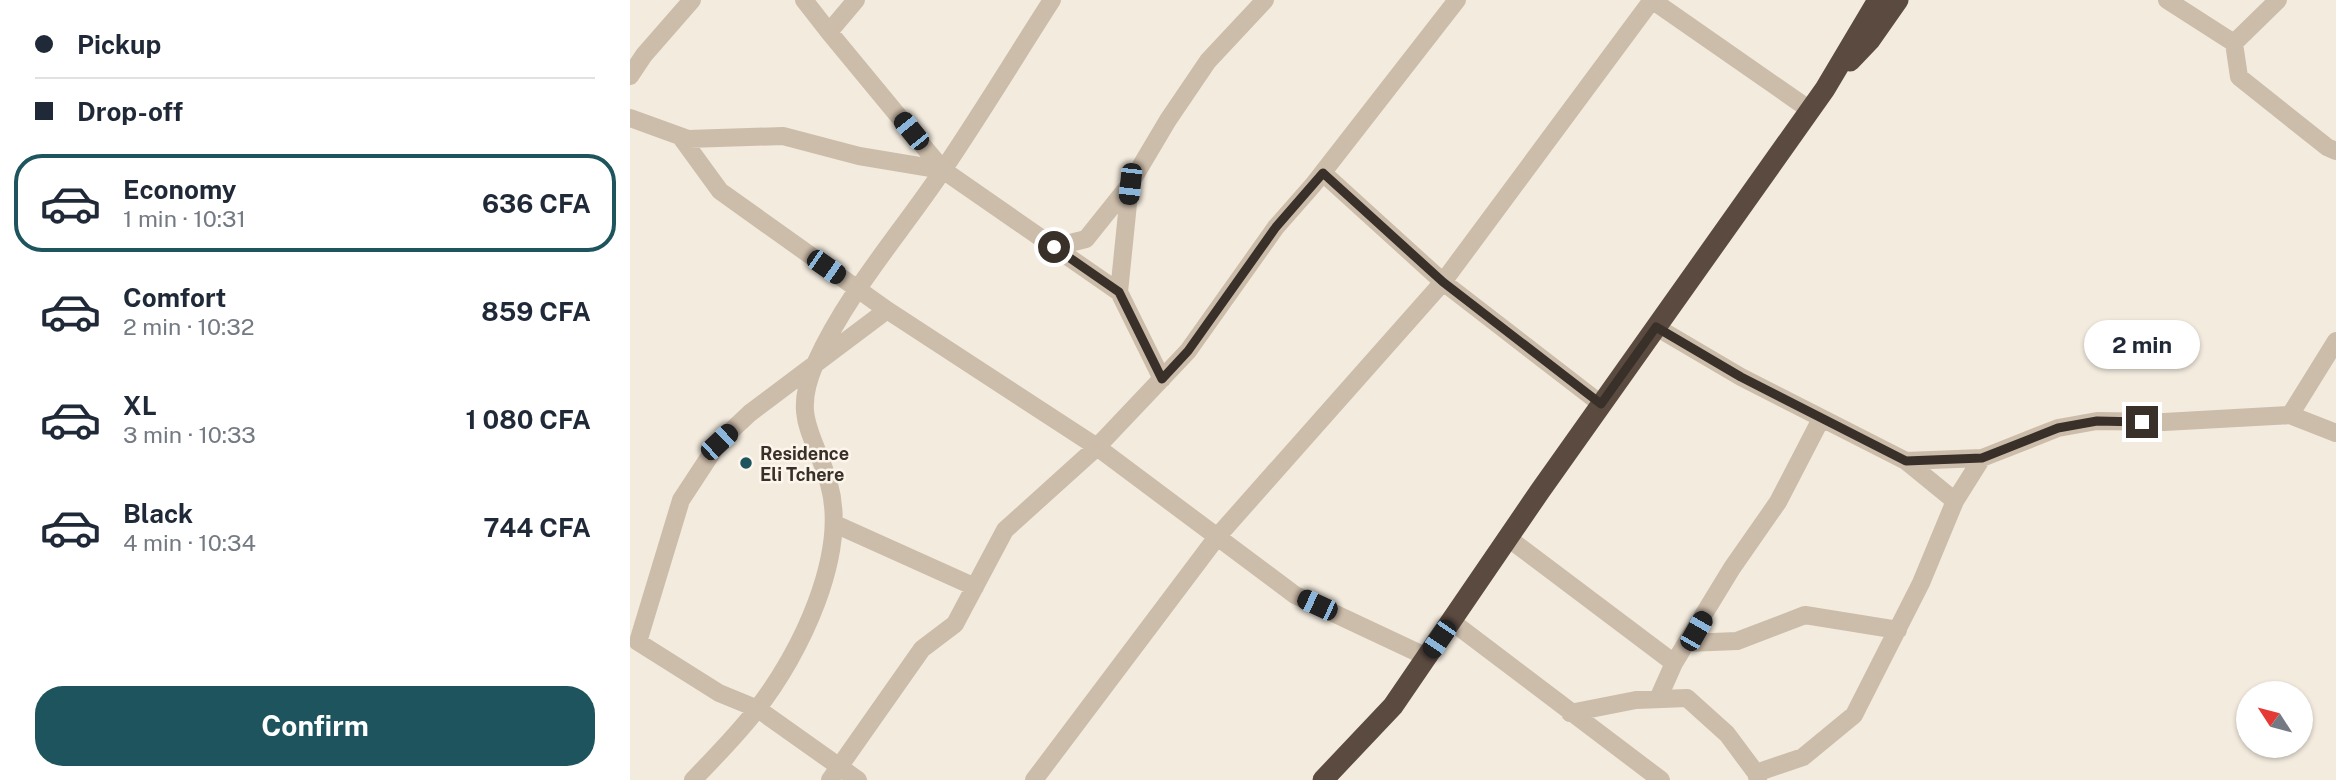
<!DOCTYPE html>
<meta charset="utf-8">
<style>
body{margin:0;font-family:"Public Sans",sans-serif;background:#f6f6f7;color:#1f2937;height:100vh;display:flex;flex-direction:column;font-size:26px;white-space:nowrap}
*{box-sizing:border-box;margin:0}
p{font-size:23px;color:#747a83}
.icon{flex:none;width:38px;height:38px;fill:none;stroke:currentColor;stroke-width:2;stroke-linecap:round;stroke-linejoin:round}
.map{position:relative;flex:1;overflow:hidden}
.panel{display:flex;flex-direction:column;background:#fff;width:630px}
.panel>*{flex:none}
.banner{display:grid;align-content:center;height:154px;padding:0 35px;background:#fff}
.needle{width:46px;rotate:306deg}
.tools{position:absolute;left:1606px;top:681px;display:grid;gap:14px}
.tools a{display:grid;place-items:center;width:77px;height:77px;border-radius:50%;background:#fff;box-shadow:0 2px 5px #0004;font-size:35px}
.end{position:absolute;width:32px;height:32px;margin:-16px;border:9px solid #393029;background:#fff;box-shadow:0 0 0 4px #fff}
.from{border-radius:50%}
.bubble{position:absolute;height:49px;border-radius:24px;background:#fff;box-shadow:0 2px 5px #0004;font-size:23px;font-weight:700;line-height:49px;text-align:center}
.car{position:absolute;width:21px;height:42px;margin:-21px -10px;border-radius:9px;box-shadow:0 0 5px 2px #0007;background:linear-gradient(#222 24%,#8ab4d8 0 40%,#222 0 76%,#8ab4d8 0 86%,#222 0)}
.banner b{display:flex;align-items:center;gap:24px;height:66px;font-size:26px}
.banner b+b{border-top:2px solid #e0e1e3}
.banner i{width:18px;height:18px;background:#1f2937}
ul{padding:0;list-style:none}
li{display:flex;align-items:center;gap:21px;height:98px;margin:0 14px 10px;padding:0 21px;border:4px solid transparent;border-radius:28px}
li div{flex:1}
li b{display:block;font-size:26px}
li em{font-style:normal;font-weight:700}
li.current{border-color:#1d545d}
li>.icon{width:63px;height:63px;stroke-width:1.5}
.action{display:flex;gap:14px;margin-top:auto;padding:14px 35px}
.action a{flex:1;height:80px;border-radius:28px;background:#1d545d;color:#fff;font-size:28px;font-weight:700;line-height:80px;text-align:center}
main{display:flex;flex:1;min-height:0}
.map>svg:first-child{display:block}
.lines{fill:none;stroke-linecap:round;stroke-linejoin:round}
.minor{stroke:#ccbcaa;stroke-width:18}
.highway{stroke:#5b4a40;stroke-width:21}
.route{stroke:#393029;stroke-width:9}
.poi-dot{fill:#1d545d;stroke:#fbf5eb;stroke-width:2.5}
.labels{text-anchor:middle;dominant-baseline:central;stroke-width:5;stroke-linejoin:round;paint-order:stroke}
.poi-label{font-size:18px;font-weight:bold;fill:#393029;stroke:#fbf5eb;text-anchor:start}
</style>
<main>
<section class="panel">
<div class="banner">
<b><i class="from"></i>Pickup</b>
<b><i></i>Drop-off</b>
</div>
<ul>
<li class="current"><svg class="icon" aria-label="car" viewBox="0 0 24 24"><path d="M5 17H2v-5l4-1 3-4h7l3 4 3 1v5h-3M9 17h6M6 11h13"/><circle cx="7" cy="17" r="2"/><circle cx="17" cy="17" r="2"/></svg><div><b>Economy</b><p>1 min · 10:31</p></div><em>636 CFA</em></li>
<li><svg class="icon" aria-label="car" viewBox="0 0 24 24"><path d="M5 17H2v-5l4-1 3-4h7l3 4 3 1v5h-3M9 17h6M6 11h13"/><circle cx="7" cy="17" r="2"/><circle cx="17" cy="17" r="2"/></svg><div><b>Comfort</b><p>2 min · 10:32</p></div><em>859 CFA</em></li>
<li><svg class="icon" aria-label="car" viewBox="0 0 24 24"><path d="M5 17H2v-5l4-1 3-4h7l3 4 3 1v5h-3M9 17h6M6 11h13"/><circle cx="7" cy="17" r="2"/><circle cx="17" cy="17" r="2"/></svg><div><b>XL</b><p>3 min · 10:33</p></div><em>1 080 CFA</em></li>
<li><svg class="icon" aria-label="car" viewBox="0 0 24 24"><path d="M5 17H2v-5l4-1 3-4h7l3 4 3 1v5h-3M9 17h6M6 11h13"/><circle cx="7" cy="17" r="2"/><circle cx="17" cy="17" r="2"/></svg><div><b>Black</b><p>4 min · 10:34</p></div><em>744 CFA</em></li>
</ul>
<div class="action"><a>Confirm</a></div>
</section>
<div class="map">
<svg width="1706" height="780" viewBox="0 0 1706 780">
<rect width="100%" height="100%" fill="#f3ebde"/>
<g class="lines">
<path class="minor" d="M174,0L199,32L226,0
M1022,0L1180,110
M1537,0L1604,43
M199,32L313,170L489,292L532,379
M1604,43L1609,77L1697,147L1706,151
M1604,43L1648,0
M0,76L14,55L62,0
M0,118L58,139L153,136L229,156L313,170
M50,136L90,191L257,310L467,447L665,595L797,657
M424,247L456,239L500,184L538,120L578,61L635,0
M489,292L500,184
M1026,327L1111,377L1276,461L1325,501L1291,583L1224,715L1173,757L1126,773
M971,404L813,282L1022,0
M1660,415L1706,341
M1352,458L1428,428L1467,421L1534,422L1660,415L1706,433
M1276,461L1352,458L1325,501
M205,524L345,587
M878,538L1044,663
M821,621L1031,780
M1058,643L1107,641L1175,615L1268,630
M1028,699L1044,663L1102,568L1148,502L1191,419
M940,713L1006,700L1057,698L1097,734L1126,773L1128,780
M63,780C85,757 108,734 127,709C170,654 219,554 199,484C185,434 161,419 185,364C217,293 270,234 313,170C351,114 386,56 422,0
M200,780L292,649L325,624L375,530L467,447L558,351L646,227L683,185L827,0
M228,780L128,709L89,693L8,642L51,500L89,442L120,413L257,310
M404,780L587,537L813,282L693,173"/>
<path class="highway" d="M1220,61L1240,40L1268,0
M693,780L763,706L910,491L1195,89L1248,0"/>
</g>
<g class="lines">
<path class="route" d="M424,247L489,292L532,379L558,351L646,227L693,173L813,282L971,404L1026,327L1111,377L1276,461L1352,458L1428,428L1467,421L1512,422"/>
</g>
<circle class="poi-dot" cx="116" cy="463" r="7"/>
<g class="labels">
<g class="poi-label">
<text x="130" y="453">Residence<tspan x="130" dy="21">Eli Tchere</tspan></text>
</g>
</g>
</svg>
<div class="tools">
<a><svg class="needle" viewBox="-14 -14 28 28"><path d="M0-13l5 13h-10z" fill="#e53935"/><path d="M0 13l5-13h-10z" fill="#747a83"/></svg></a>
</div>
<i class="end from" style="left:424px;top:247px"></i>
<i class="end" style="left:1512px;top:422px"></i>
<div class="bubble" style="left:1454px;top:320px;width:116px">2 min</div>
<i class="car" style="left:281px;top:131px;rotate:321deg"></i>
<i class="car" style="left:500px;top:184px;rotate:186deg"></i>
<i class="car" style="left:196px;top:267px;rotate:125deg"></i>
<i class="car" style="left:89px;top:442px;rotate:47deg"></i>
<i class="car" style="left:687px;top:605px;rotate:295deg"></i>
<i class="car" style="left:1066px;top:631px;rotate:30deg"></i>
<i class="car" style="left:809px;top:639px;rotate:214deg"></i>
</div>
</main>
